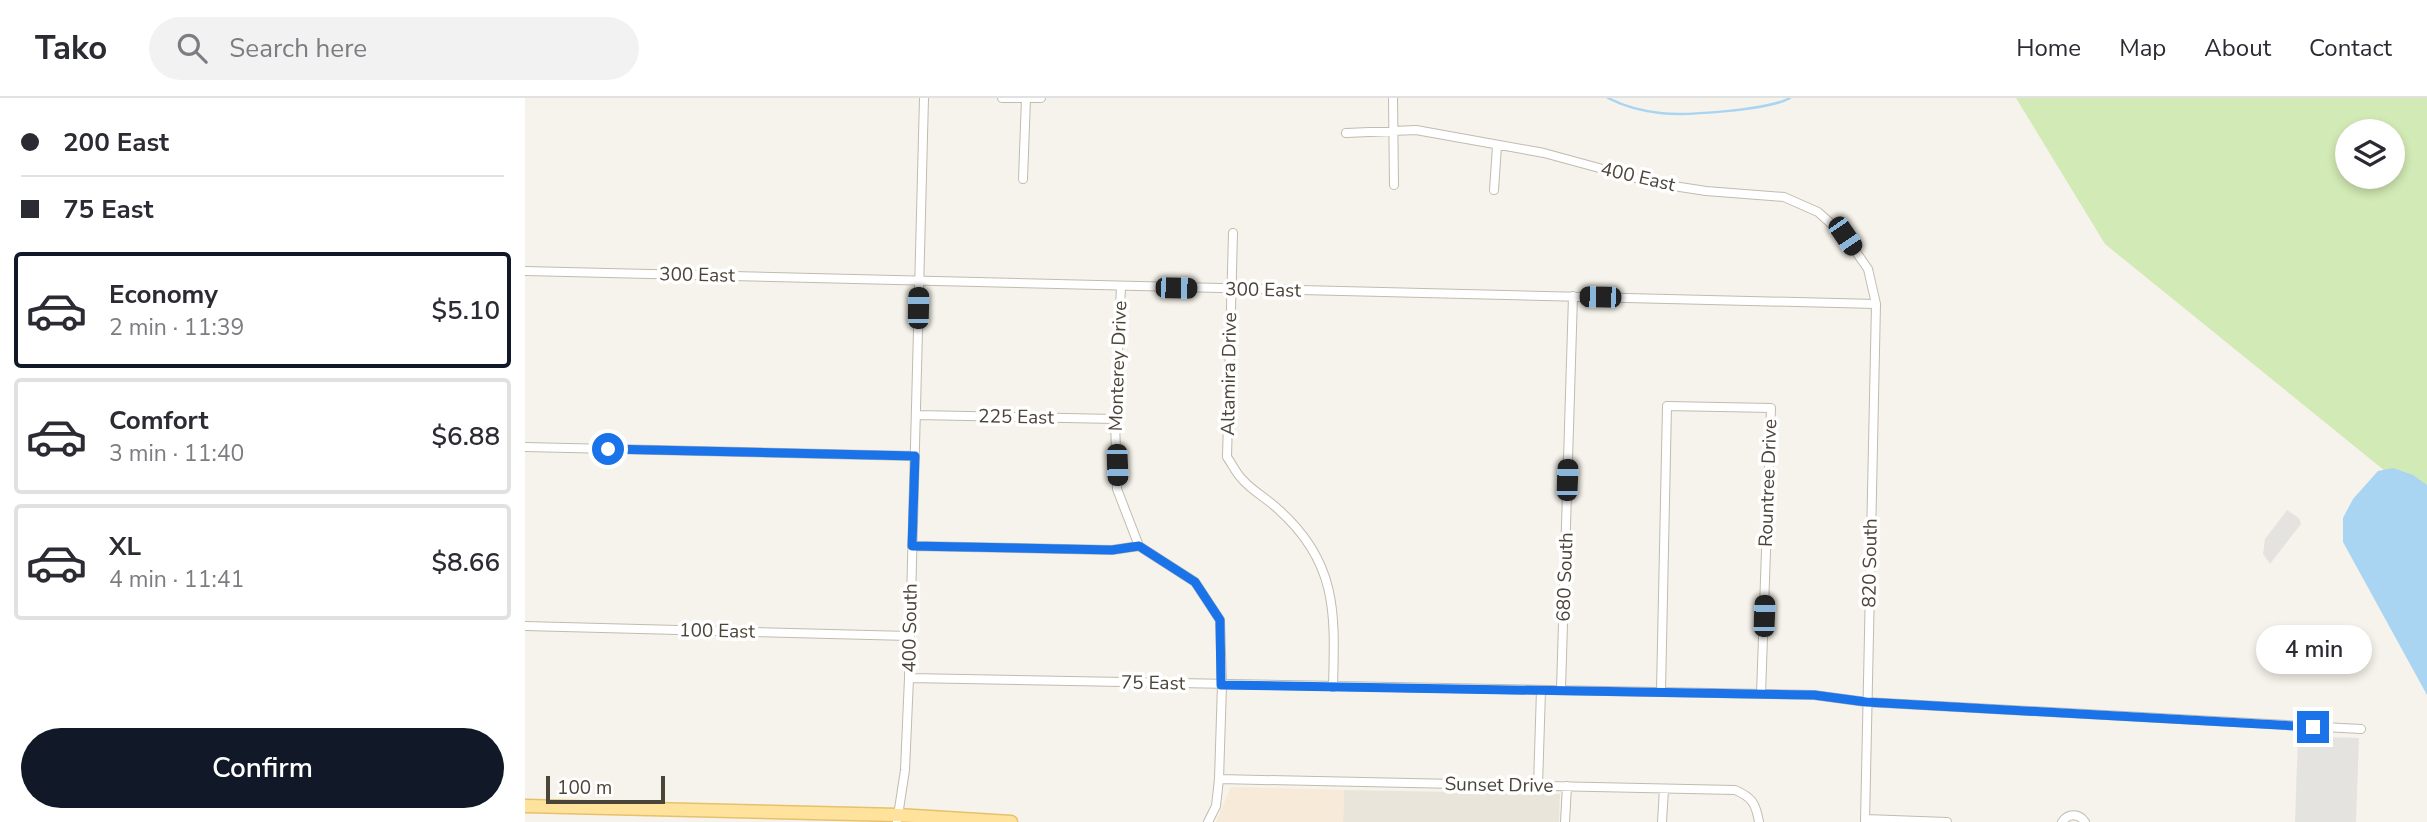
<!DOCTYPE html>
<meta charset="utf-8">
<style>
body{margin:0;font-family:"Nunito Sans",sans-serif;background:#f2f2f3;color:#2b2b33;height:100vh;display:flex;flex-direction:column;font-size:26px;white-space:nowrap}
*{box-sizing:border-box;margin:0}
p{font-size:23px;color:#7c7c81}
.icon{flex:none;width:38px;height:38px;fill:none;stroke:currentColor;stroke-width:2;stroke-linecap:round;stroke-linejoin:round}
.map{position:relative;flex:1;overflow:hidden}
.sheet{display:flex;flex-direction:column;background:#fff;width:525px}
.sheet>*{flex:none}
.guide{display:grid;align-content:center;height:154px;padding:0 21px;background:#fff}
.buttons{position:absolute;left:1810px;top:21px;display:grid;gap:14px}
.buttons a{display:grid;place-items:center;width:70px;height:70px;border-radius:50%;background:#fff;box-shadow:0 4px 10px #0003;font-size:35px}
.scale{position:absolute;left:21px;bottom:18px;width:119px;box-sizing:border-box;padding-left:7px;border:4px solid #4b4439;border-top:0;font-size:19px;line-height:24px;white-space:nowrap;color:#4b4439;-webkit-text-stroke:5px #fff;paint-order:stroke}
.end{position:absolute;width:32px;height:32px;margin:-16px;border:9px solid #1a73e8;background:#fff;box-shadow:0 0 0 4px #fff}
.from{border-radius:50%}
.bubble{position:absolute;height:49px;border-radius:24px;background:#fff;box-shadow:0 4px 10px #0003;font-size:23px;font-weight:600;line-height:49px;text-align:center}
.car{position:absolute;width:21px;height:42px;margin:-21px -10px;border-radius:9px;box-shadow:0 0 5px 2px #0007;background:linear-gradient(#222 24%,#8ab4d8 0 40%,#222 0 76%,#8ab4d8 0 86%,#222 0)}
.guide b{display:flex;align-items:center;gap:24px;height:66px;font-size:26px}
.guide b+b{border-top:2px solid #e1e1e2}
.guide i{width:18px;height:18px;background:#2b2b33}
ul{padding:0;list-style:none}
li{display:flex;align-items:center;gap:21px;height:116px;margin:0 14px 10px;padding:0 7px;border:4px solid #e1e1e2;border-radius:7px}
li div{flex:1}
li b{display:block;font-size:26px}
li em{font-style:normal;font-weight:600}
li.on{border-color:#111827}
li>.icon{width:63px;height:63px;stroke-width:1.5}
.button{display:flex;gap:14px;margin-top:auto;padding:14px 21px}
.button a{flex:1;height:80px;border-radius:42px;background:#111827;color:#fff;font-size:28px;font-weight:600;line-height:80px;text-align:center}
header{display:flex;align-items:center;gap:42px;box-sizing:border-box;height:98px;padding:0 35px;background:#fff;border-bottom:2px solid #e1e1e2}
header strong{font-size:33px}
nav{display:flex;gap:38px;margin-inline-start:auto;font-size:24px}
.search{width:490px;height:63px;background:#f2f2f3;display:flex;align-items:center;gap:18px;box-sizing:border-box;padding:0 24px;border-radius:38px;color:#7c7c81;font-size:26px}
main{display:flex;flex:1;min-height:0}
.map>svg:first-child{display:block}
.residential{fill:#eae5da}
.commercial{fill:#f7ead8}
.green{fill:#d2eab5;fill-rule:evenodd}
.parking{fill:#e5e3e0}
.water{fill:#a9d4f2}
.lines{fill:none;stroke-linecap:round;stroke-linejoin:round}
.stream{stroke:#a9d4f2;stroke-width:2.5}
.minor-casing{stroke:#c2bbae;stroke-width:10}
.primary-casing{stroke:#e6c16a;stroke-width:15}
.minor{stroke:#fff;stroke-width:8}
.primary{stroke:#ffe39c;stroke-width:12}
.route{stroke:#1a73e8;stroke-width:9}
.labels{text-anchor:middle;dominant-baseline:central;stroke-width:7;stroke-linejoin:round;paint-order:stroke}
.street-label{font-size:19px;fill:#4b4439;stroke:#fff}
</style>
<header>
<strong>Tako</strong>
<div class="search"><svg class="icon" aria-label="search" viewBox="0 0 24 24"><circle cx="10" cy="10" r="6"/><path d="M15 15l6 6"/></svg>Search here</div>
<nav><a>Home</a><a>Map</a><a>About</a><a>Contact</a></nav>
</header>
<main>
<section class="sheet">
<div class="guide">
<b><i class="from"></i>200 East</b>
<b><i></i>75 East</b>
</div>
<ul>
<li class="on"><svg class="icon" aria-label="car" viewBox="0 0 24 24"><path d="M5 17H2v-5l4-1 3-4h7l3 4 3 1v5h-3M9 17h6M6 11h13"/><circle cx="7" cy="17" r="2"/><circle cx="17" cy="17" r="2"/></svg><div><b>Economy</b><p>2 min · 11:39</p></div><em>$5.10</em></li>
<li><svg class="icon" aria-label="car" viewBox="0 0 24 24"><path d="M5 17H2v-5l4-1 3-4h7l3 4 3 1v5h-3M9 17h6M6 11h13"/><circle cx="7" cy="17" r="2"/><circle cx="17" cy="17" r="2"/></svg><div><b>Comfort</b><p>3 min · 11:40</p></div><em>$6.88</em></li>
<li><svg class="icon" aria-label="car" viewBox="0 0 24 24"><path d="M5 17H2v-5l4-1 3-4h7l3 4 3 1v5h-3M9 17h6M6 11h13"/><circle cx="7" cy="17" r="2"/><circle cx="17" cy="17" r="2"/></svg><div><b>XL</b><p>4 min · 11:41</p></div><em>$8.66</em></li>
</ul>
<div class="button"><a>Confirm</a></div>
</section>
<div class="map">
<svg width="1902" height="724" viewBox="0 0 1902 724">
<rect width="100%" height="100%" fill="#f6f3ec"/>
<path class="residential" d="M819,692L1035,696L1034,724H818Z"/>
<path class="commercial" d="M706,689L819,692L818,724H691Z"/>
<path class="green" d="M1491,0H1902V407L1580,146ZM1822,33H1867V79H1822Z"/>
<path class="parking" d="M1762,412L1774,420L1776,426L1745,466L1738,456L1740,441Z
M1773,638L1834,640L1831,724H1770Z"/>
<path class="water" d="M1868,370L1888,377L1902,387V597L1818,444V420L1828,401L1853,373Z"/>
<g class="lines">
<path class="stream" d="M1083,0C1098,8 1118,13 1135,15C1160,18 1244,12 1265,0"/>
<defs>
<path id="minor" d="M477,0H516
M868,0L869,87
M821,35L891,32L1019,55L1129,85L1181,93L1259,99L1293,114L1320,138L1343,171L1351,206L1340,724
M498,81L501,0
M969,92L972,48
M708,135L702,359C707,366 711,375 717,381C727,393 743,401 754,412C813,465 810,516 808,589
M0,173L1351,206
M596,188L590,321L592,391L614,448L670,484L695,522L697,587L694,681L691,708L683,724
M392,317L590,321
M0,349L389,358
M388,448L587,452L614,448
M0,528L384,538
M384,580L1289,597L1341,604L1836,631
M1036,591L1048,198
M1136,593L1142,308L1246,310L1236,596
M694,681L1210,692C1227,699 1231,706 1234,724
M1013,688L1016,592
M1340,721L1422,724
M372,724L380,672L384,580L399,0
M1040,724L1042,688
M1137,724L1139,691
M1537,724C1543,715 1554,715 1560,724"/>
<path id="primary" d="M0,708L373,717L486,724"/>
</defs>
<use href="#minor" class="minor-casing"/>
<use href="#primary" class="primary-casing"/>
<use href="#minor" class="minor"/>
<use href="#primary" class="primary"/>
</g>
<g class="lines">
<path class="route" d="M83,351L390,358L387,448L587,452L614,448L670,484L695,522L696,587L1289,597L1341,604L1788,629"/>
</g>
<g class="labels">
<g class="street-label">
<text transform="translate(1113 79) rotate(13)">400 East</text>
<text transform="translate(172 177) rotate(1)">300 East</text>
<text transform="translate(738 192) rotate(1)">300 East</text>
<text transform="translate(593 268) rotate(-88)">Monterey Drive</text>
<text transform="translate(704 276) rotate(-89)">Altamira Drive</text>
<text transform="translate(491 319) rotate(1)">225 East</text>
<text transform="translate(1243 385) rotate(-88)">Rountree Drive</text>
<text transform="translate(1345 465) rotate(-89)">820 South</text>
<text transform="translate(1040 479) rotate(-88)">680 South</text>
<text transform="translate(385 530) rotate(-89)">400 South</text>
<text transform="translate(192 533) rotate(1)">100 East</text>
<text transform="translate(628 585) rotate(1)">75 East</text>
<text transform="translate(974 687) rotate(1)">Sunset Drive</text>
</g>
</g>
</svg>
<div class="buttons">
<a><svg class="icon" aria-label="layers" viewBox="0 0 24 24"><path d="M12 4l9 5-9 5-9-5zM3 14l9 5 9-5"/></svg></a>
</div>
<div class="scale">100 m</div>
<i class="end from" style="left:83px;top:351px"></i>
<i class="end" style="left:1788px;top:629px"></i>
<div class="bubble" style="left:1731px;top:527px;width:116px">4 min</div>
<i class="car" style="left:1320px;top:138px;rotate:146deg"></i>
<i class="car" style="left:651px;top:190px;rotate:91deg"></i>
<i class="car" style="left:1075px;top:199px;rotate:271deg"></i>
<i class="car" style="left:393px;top:210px;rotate:1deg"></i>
<i class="car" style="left:592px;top:367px;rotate:178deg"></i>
<i class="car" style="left:1042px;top:382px;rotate:2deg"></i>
<i class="car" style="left:1239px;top:518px;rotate:2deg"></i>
</div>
</main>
